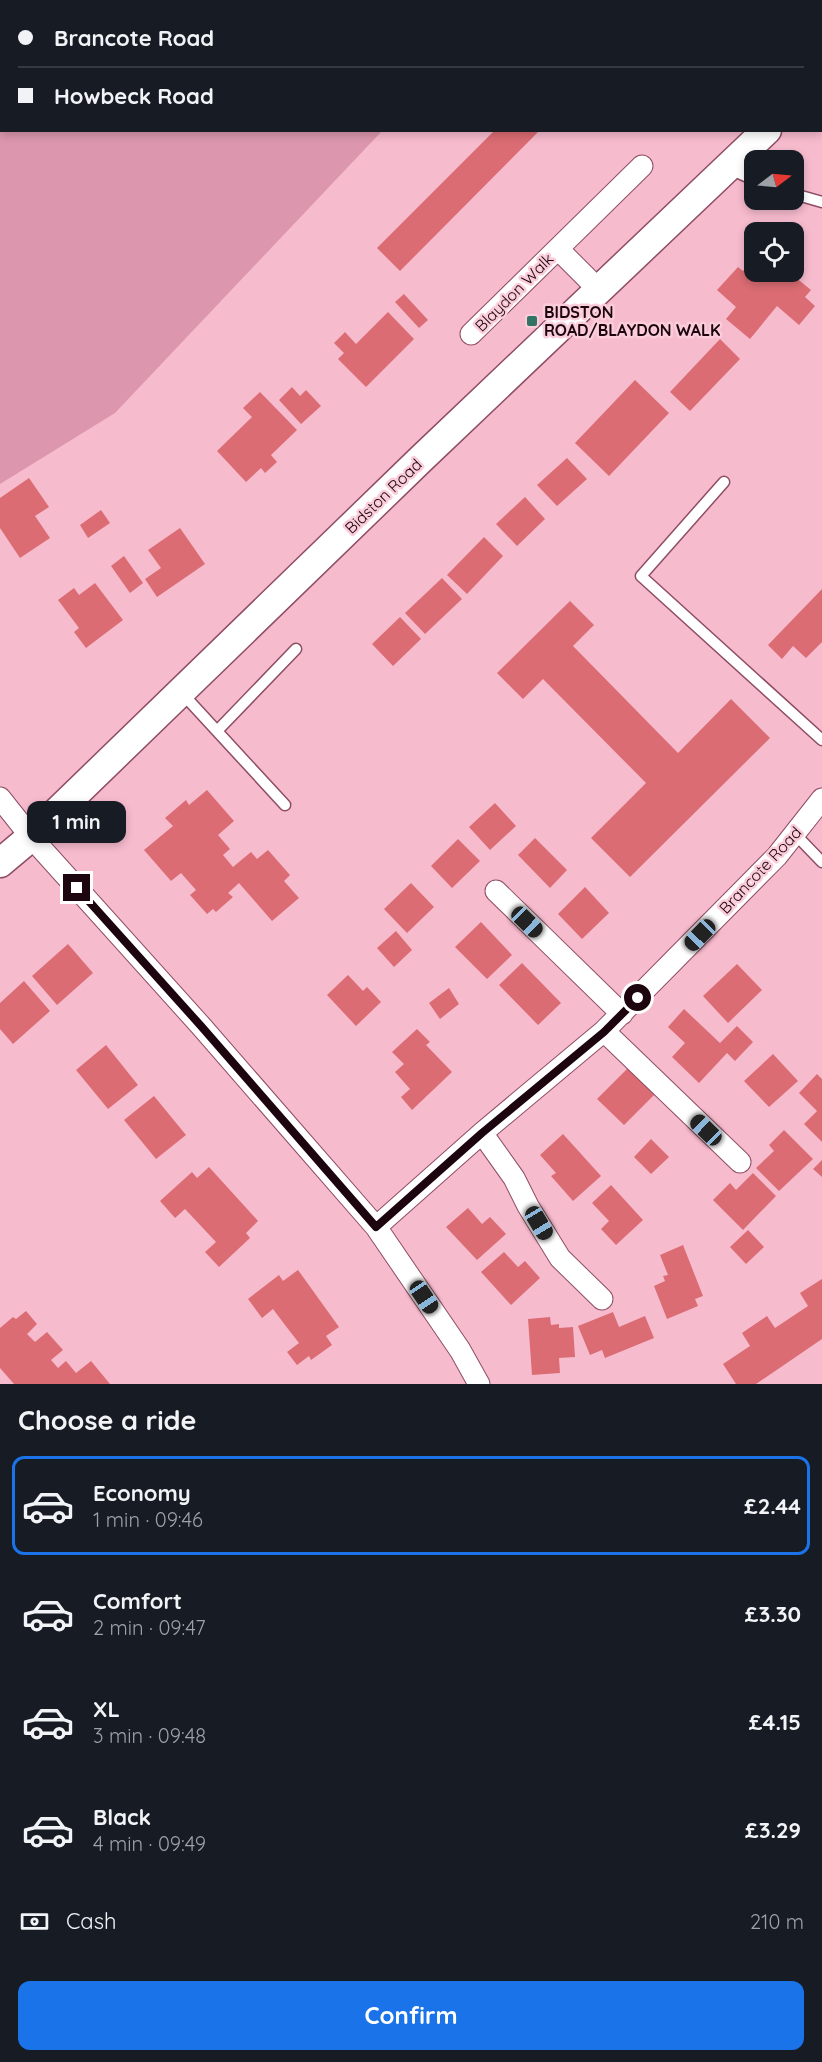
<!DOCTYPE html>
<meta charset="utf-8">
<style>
body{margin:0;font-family:Quicksand,sans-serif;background:#242831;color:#f1f3f6;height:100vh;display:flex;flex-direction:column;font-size:22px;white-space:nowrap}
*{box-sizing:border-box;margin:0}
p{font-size:20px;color:#9ea1a6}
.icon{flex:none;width:33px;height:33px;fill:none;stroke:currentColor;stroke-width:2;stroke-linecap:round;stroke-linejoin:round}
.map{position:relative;height:1384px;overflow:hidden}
.details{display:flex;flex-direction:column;background:#171b24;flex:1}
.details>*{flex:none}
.hud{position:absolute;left:0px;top:0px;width:822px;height:132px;box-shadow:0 3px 9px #0003;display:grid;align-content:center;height:132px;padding:0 18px;background:#171b24}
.needle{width:39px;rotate:74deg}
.controls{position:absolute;left:744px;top:150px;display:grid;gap:12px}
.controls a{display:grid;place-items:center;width:60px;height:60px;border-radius:12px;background:#171b24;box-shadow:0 3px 9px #0003;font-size:30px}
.end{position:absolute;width:27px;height:27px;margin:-14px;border:8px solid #1c050e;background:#fff;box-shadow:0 0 0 3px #fff}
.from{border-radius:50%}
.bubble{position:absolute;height:42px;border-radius:12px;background:#171b24;box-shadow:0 3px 9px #0003;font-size:20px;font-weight:800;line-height:42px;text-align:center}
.car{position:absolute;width:18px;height:36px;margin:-18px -9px;border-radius:8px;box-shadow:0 0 4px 2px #0007;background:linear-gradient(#222 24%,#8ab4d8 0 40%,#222 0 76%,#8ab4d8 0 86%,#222 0)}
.hud b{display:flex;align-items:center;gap:21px;height:57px;font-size:22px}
.hud b+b{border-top:2px solid #363941}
.hud i{width:15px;height:15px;background:#f1f3f6}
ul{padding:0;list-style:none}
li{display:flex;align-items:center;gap:18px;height:99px;margin:0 12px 9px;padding:0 6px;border:3px solid transparent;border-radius:12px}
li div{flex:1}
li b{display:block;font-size:22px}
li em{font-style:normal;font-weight:800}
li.on{border-color:#1a73e8}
li>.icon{width:54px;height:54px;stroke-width:1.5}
h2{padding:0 18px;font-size:27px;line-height:72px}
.pay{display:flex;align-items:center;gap:15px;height:66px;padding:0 18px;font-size:22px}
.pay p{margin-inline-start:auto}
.action{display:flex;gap:12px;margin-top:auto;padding:12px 18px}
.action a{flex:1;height:69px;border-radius:12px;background:#1a73e8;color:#fff;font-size:24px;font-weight:800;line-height:69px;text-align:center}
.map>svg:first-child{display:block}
.green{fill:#dc97ae}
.building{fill:#db6c73}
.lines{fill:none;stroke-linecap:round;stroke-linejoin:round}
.service-casing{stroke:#8e4d65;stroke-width:13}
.minor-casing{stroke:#8e4d65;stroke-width:23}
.secondary-casing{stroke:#8e4d65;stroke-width:31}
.service{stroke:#fff;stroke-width:10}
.minor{stroke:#fff;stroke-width:21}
.secondary{stroke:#fff;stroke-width:28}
.route{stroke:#1c050e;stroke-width:8}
.poi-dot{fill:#317466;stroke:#fbcddb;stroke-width:2}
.labels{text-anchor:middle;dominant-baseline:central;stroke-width:5;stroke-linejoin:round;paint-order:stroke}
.street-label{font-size:16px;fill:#1c050e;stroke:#fbcddb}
.poi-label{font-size:16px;font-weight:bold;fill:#1c050e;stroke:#fbcddb;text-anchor:start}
</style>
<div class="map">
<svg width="822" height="1384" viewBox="0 0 822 1384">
<rect width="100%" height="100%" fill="#f7bbce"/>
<path class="green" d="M0,0H505L2,2V130L382,131L115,413L0,484Z"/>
<path class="building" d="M495,130H540L400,271L377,248Z
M754,258V272H789L811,290L805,297L815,306L799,325L777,306L750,339L726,319L736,307L717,290L738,267L743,271Z
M404,294L428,320L419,328L395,302Z
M388,312L414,339L366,387L338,359L344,353L334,343L345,332L356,344Z
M720,339L740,359L690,411L670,392Z
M635,380L669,413L609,476L575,443Z
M292,387L300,396L306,390L321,406L301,424L279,400Z
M260,392L297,430L271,455L277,462L265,473L261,468L246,482L217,451L252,417L243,408Z
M567,458L587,479L557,506L537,485Z
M29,478L49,507L35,516L50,538L20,558L0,528V498Z
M525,497L545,519L517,546L496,524Z
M101,510L110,523L88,538L80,525Z
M180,528L205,564L157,597L145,579L161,568L148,550Z
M484,537L503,556L467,594L447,575Z
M124,556L143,583L130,593L111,566Z
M442,578L462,599L425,634L405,613Z
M95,583L123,620L86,648L74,632L79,628L58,600L74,588L79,595Z
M822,589V642L806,658L793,646L782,659L768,645Z
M570,601L594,625L573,646L678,753L731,699L770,738L630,877L591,838L646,783L543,679L523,699L497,673Z
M400,617L421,639L393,666L372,644Z
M207,790L234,821L218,835L230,849L223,855L233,867L251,852L257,859L268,850L290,875L284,881L299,898L272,921L239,883L228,893L233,897L216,912L213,909L207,914L190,895L196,890L181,873L171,881L144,850L173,826L165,818L186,800L189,805Z
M495,803L516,826L490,850L469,827Z
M535,838L567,870L550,888L518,855Z
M458,839L480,861L452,888L431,866Z
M411,883L434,907L407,933L384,909Z
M585,887L609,913L582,939L558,914Z
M481,922L512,955L487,979L455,947Z
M396,931L412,950L394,967L377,948Z
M68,944L93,973L57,1005L32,976Z
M522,963L561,1003L538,1025L499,985Z
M737,964L762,990L728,1023L703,996Z
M348,975L363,991L367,987L381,1002L356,1026L327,995Z
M24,981L50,1011L13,1044L0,1029V1003Z
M449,988L459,1004L440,1019L429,1003Z
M684,1009L720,1043L737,1026L753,1042L735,1061L727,1053L699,1083L672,1057L685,1043L668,1027Z
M417,1029L430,1042L426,1045L452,1072L412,1110L401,1097L410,1089L395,1072L404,1064L392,1052Z
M106,1045L138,1085L108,1109L76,1070Z
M773,1054L798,1081L769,1107L744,1081Z
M630,1066L656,1093L624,1125L597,1099Z
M817,1074L822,1079V1142L804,1124L817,1111L799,1093Z
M154,1096L186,1135L156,1159L124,1120Z
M784,1130L813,1159L779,1191L756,1168L774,1151L769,1145Z
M563,1134L601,1176L573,1201L551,1176L556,1173L540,1155Z
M651,1139L669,1157L651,1174L634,1157Z
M822,1160V1177L813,1169Z
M209,1167L258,1221L246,1233L250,1238L219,1267L205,1252L216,1242L185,1209L175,1218L160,1201L192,1172L197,1178Z
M753,1173L776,1196L743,1230L713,1200L730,1183L736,1190Z
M611,1185L643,1220L616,1245L601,1229L609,1221L592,1203Z
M468,1208L482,1224L490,1217L506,1234L477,1260L446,1227Z
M748,1230L764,1247L746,1264L730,1247Z
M683,1245L703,1296L695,1299L698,1306L667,1319L654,1286L665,1281L663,1276L668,1275L660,1255Z
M504,1252L518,1267L525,1261L540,1278L511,1305L481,1272Z
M298,1270L339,1327L326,1336L332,1345L311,1360L309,1356L297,1365L287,1352L299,1343L285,1325L273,1309L262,1318L248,1299L279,1275L283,1281Z
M822,1279V1339L756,1384H736L723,1364L750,1346L742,1333L767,1316L775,1328L808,1306L800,1293Z
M26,1311L37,1324L27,1334L35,1342L47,1332L63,1350L51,1360L58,1368L66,1361L76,1373L91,1361L110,1384H14L0,1368V1328L13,1317L16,1319Z
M613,1312L619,1327L645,1316L654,1338L605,1358L602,1350L590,1355L578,1326Z
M550,1317L551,1325L559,1324V1328L573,1327L575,1357L559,1358L560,1373L532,1375L528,1319Z"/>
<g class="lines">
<defs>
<path id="service" d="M23,2L24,0
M0,46L2,44
M730,169L754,180
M794,194L822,202
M724,482L641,576L822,740
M181,692L285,805
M217,731L296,649
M795,834L822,862"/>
<path id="minor" d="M558,249L599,290
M471,334L642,166
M0,798L31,837L201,1026L376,1227L460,1350L479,1384
M496,891L622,1014
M604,1031L740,1162
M482,1133L514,1178L528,1206L560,1258L602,1299
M376,1227L482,1133L604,1031L777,856L822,799"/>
<path id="secondary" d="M820,76L822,74
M0,863L31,837L421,459L767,130"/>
</defs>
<use href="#service" class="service-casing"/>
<use href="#minor" class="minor-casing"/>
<use href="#secondary" class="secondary-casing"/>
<use href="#service" class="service"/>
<use href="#minor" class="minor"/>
<use href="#secondary" class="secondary"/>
</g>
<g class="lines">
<path class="route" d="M77,888L201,1026L376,1227L482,1133L604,1032L638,998"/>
</g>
<rect class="poi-dot" x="526" y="315" width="12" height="12" rx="3"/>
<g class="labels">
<g class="street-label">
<text transform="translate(514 292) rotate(-45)">Blaydon Walk</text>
<text transform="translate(383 496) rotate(-44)">Bidston Road</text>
<text transform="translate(760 870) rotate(-47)">Brancote Road</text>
</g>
<g class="poi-label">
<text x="544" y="312">BIDSTON<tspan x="544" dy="18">ROAD/BLAYDON WALK</tspan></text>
</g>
</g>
</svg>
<div class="controls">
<a><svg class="needle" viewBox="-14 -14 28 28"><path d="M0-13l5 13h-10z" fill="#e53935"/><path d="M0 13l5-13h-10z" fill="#9ea1a6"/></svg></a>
<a><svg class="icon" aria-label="locate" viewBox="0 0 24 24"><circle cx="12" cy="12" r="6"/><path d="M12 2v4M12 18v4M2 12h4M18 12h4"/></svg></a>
</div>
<i class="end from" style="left:638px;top:998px"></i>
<i class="end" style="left:77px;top:888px"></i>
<div class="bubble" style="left:27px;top:801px;width:99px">1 min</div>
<i class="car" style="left:527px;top:922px;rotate:134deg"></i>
<i class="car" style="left:700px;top:935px;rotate:224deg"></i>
<i class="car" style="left:706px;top:1130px;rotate:314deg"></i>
<i class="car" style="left:539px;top:1223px;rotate:149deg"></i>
<i class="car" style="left:424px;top:1297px;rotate:146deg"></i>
<div class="hud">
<b><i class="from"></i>Brancote Road</b>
<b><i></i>Howbeck Road</b>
</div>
</div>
<section class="details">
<h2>Choose a ride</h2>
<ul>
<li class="on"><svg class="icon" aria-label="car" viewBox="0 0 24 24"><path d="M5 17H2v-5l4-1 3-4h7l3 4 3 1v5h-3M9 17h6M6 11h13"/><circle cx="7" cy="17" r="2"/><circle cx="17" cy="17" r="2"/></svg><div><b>Economy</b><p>1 min · 09:46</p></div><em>£2.44</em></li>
<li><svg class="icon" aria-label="car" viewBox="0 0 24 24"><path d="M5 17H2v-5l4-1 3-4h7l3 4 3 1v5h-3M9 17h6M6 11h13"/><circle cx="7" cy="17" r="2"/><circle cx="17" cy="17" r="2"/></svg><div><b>Comfort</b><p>2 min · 09:47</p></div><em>£3.30</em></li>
<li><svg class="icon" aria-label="car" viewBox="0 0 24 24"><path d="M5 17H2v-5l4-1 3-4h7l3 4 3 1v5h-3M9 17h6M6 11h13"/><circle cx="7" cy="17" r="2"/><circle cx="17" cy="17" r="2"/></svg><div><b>XL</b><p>3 min · 09:48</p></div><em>£4.15</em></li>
<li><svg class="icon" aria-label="car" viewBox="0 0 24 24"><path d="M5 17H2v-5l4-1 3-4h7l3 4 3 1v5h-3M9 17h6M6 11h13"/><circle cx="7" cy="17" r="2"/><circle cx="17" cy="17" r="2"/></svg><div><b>Black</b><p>4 min · 09:49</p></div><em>£3.29</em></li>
</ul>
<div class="pay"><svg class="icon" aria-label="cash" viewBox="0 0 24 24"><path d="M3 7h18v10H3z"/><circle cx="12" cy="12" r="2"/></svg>Cash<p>210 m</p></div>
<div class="action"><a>Confirm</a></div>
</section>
